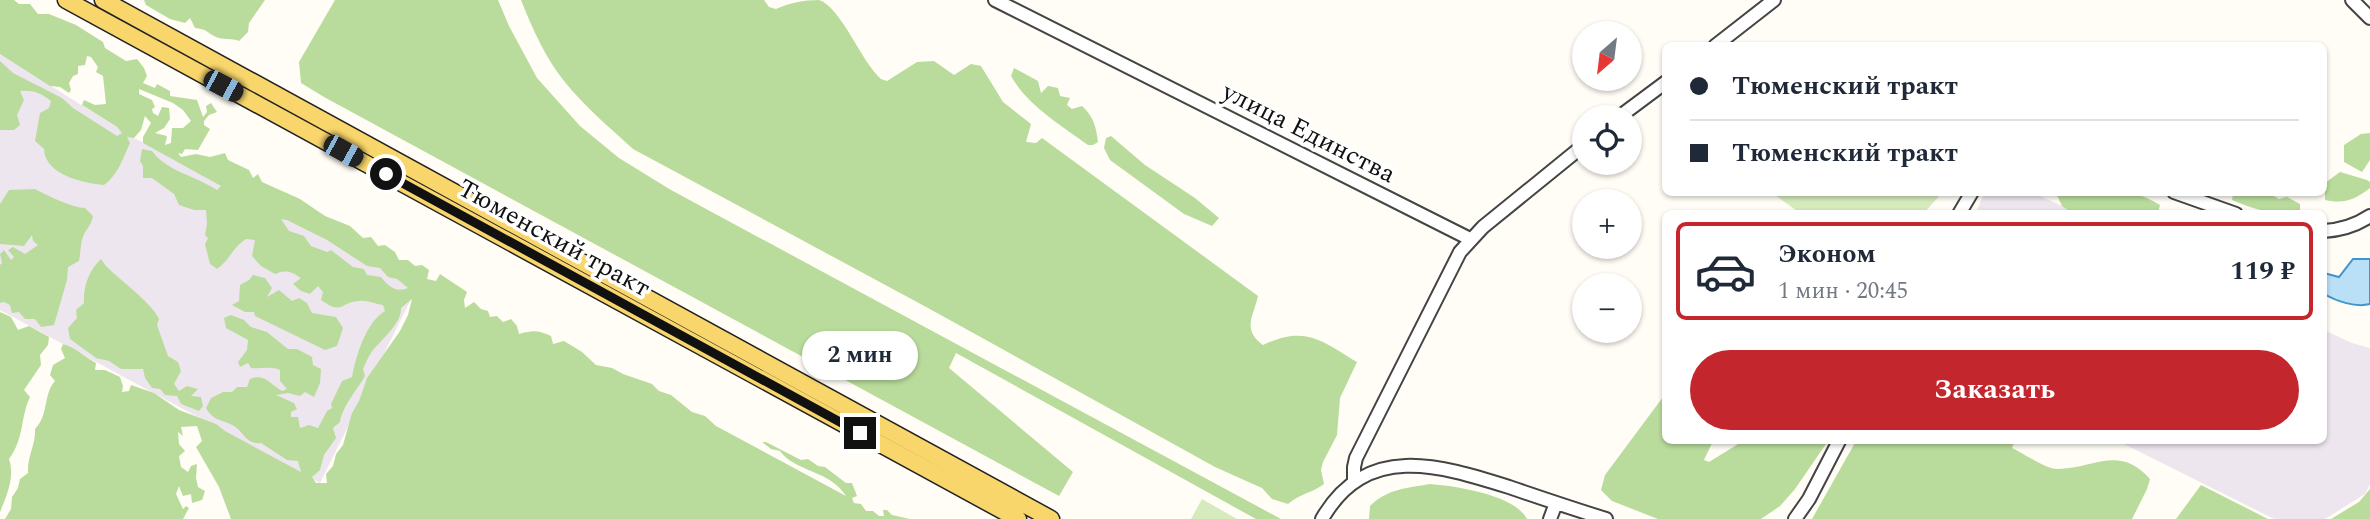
<!DOCTYPE html>
<html lang="ru">
<meta charset="utf-8">
<style>
body{margin:0;font-family:Spectral,serif;background:#f6f6f7;color:#1f2937;height:100vh;display:flex;flex-direction:column;font-size:26px;white-space:nowrap}
*{box-sizing:border-box;margin:0}
p{font-size:23px;color:#747a83}
.icon{flex:none;width:38px;height:38px;fill:none;stroke:currentColor;stroke-width:2;stroke-linecap:round;stroke-linejoin:round}
.map{position:relative;flex:1;overflow:hidden}
.drawer{position:absolute;left:1662px;top:210px;width:665px;height:234px;display:flex;flex-direction:column;background:#fff;border-radius:10px;box-shadow:0 2px 5px #0004}
.drawer>*{flex:none}
.banner{position:absolute;left:1662px;top:42px;width:665px;height:154px;border-radius:10px;box-shadow:0 2px 5px #0004;display:grid;align-content:center;height:154px;padding:0 28px;background:#fff}
.needle{width:46px;rotate:208deg}
.buttons{position:absolute;left:1572px;top:21px;display:grid;gap:14px}
.buttons a{display:grid;place-items:center;width:70px;height:70px;border-radius:50%;background:#fff;box-shadow:0 2px 5px #0004;font-size:35px}
.end{position:absolute;width:32px;height:32px;margin:-16px;border:9px solid #111;background:#fff;box-shadow:0 0 0 4px #fff}
.from{border-radius:50%}
.bubble{position:absolute;height:49px;border-radius:24px;background:#fff;box-shadow:0 2px 5px #0004;font-size:23px;font-weight:700;line-height:49px;text-align:center}
.car{position:absolute;width:21px;height:42px;margin:-21px -10px;border-radius:9px;box-shadow:0 0 5px 2px #0007;background:linear-gradient(#222 24%,#8ab4d8 0 40%,#222 0 76%,#8ab4d8 0 86%,#222 0)}
.banner b{display:flex;align-items:center;gap:24px;height:66px;font-size:26px}
.banner b+b{border-top:2px solid #e0e1e3}
.banner i{width:18px;height:18px;background:#1f2937}
ul{padding:12px 0 0;list-style:none}
li{display:flex;align-items:center;gap:21px;height:98px;margin:0 14px 10px;padding:0 14px;border:4px solid transparent;border-radius:10px}
li div{flex:1}
li b{display:block;font-size:26px}
li em{font-style:normal;font-weight:700}
li.active{border-color:#c4262e}
li>.icon{width:63px;height:63px;stroke-width:1.5}
.cta{display:flex;gap:14px;margin-top:auto;padding:14px 28px}
.cta a{flex:1;height:80px;border-radius:42px;background:#c4262e;color:#fff;font-size:28px;font-weight:700;line-height:80px;text-align:center}
.map>svg:first-child{display:block}
.industrial{fill:#eee6ef}
.green{fill:#d5ebbd}
.forest{fill:#b9dc9c;fill-rule:evenodd}
.water{fill:#b9e0f7;stroke:#3f96cf;stroke-width:2}
.lines{fill:none;stroke-linecap:round;stroke-linejoin:round}
.minor-casing{stroke:#444;stroke-width:16}
.major-casing{stroke:#222;stroke-width:19}
.minor{stroke:#fff;stroke-width:12}
.major{stroke:#f9d66b;stroke-width:16}
.route{stroke:#111;stroke-width:9}
.labels{text-anchor:middle;dominant-baseline:central;stroke-width:7;stroke-linejoin:round;paint-order:stroke}
.street-label{font-size:26px;fill:#111;stroke:#fff}
</style>
<div class="map">
<svg width="2370" height="519" viewBox="0 0 2370 519">
<rect width="100%" height="100%" fill="#fffdf5"/>
<path class="industrial" d="M0,54L134,138L417,287L320,483L0,310Z
M1985,192L2033,193L2078,213L1975,214Z
M2324,330L2352,343L2370,348V484L2365,494L2325,519H2274L2118,441H2324Z"/>
<path class="green" d="M1772,193H1942L1923,214H1869L1860,211L1858,214L1800,213Z
M1202,499L1237,519H1191Z"/>
<path class="forest" d="M0,0H14L19,4H30L38,14H49L76,25L103,42L105,48L126,61L137,59L144,68L147,76L143,83L155,88L157,84L170,91V96L197,100L203,117L207,112L206,106L211,103L217,112L209,115L204,121V125L210,129L198,150L185,149L182,154L178,153L181,157L196,154L210,157L225,153L228,160L249,170L253,178L258,174L262,182L300,199L325,216L350,226L363,238L371,237L378,246L385,245L395,252L399,260H408L415,266L422,265L429,270L427,279L436,281L440,274L467,292L464,300L465,308L474,302L481,309L488,311L490,317L497,316L503,322L511,319L517,326L519,334C532,330 539,330 551,336L553,344L564,341L582,352L596,365L612,368L623,374L652,384L659,391L671,395L692,412L705,416L716,426L846,496C830,470 795,472 780,451L771,449L762,442H766L801,460L808,459L818,466L825,467L846,483H852L857,496L852,498L854,503L861,504L866,511H873L879,516H884L883,510H887L892,515L910,519H231L219,487L196,447L202,441L197,426L181,427L183,436L178,432L179,444L185,451L179,456L181,467L188,472L191,466L197,464L196,478L198,487L205,491L202,500L192,503L191,494L183,496L179,486L176,494L183,509L186,506L189,508L183,519H5L11,509L12,497L18,488L20,479L28,473C27,457 36,444 35,429C49,415 43,394 55,381L50,375L53,365L65,358L61,349L63,344C75,347 85,357 96,363L95,370H105L120,377L123,386L122,392L129,391L131,385L154,393L179,410L216,424L225,431L301,472L298,461L287,460L261,443C246,445 244,432 234,426C222,419 214,422 206,408L211,398L223,392H232L237,387H247L250,379C264,373 270,384 282,391L287,389L280,381V370C271,366 261,369 251,368L248,363L240,367L238,362L247,350L248,340L226,328L224,318L231,315L244,320L251,327L267,332L288,349H297L312,357L313,365L321,369L320,383L314,397L305,392L300,396L288,393L276,395L294,403L297,409L291,412V417H298L300,428L309,425L318,428L327,411L332,408L331,404L342,381L352,377C356,356 366,322 385,311L383,305C375,304 367,300 359,301C339,302 344,316 321,300L323,292L318,286L310,294L301,291L293,284L301,278C292,272 286,269 275,274L261,266L252,256L255,240L246,239C232,248 230,260 217,269L210,264L205,244L208,238L205,235L207,224L206,210H194L179,205L174,194L152,178H143V166L140,161L142,149L152,151C166,171 196,176 217,190L221,186L143,143V137L151,123L145,116L141,130L134,138L127,137L130,143C123,158 118,175 104,185C83,183 45,175 44,149L35,141L40,113L49,108L51,101C41,93 33,90 20,91L24,100L17,115L20,125L14,130H0V61L13,73L62,98L73,108L117,136L122,133L117,127L82,105L84,100L95,105L106,104L103,76L96,72L98,67L91,57L87,56L85,65L78,66V74L73,76L69,83L71,90L69,93L60,87L50,86L0,54ZM139,89L173,103L183,110L191,121L183,128H172L171,143L165,145L167,136L155,133L164,128L170,119L169,108L162,107L158,116L153,113L152,109L155,107L152,100L139,94ZM281,219L287,220L327,240L367,266L380,268L388,277L397,279L408,288C396,293 388,286 381,277L367,275L364,269L353,267L331,250L327,252L311,246L304,236L289,231ZM412,299L408,315L400,331L367,378L359,401L352,413L343,445L336,454L333,466L326,474L327,483H316L312,477L320,470L324,455L336,438L333,428L340,422C342,407 357,390 365,376L363,369C366,363 369,354 374,349C383,339 402,322 401,308Z
M144,0H265L249,23L248,32L239,41C232,38 223,40 216,37C206,32 207,29 195,28L190,18L185,23L170,19L146,5Z
M335,0H498L509,26L537,78L580,126L619,158L671,190L1281,519H1256L956,353L949,368L1073,472L1059,496L324,97L301,83L299,62Z
M521,0H764L769,7L776,9C789,3 804,0 819,0C841,7 862,63 881,79L887,81L917,62L934,61L954,75L971,64L981,66L1003,102L1031,124L1026,142L1036,143L1042,138L1258,296C1253,318 1242,329 1263,345C1305,325 1321,340 1357,362L1340,398L1337,435L1323,462L1321,470L1324,484C1312,493 1301,493 1288,504L1272,499L1262,488L1215,467L928,308L633,149C609,127 584,106 564,81C545,57 532,28 521,0Z
M1014,68L1038,81L1041,93L1048,86L1058,88L1060,96L1070,98L1067,105L1072,109L1082,106C1094,117 1096,127 1098,142L1093,145H1088C1061,125 1028,106 1011,76Z
M2370,133V160L2362,172L2344,162V145L2361,134Z
M1111,136L1145,165L1195,198L1219,218L1212,226L1184,214L1110,160L1104,148L1106,138Z
M2340,172L2367,180L2370,182V188C2354,200 2345,204 2325,200V183Z
M35,189C46,195 73,208 85,208L93,216C91,227 86,228 83,237C80,244 81,253 79,261L68,267L67,280L54,325L41,327L35,319H25L19,312L12,313L10,305L4,302L0,303V265L2,263L0,254L4,250L11,260L14,257L8,250L13,247L25,254L38,245L33,241L32,235L24,246L0,244V204L9,190Z
M2056,193C2090,192 2130,185 2160,205L2158,213H2072L2062,206Z
M2233,193H2269L2279,199L2287,197L2300,204V213C2272,214 2258,211 2232,200Z
M101,259L106,266C120,280 152,303 159,319L157,325L168,356L178,362L181,371L174,384L179,391L187,386L198,389L191,396L201,397L203,406L199,411L181,404L177,396L165,395L160,389L152,388L145,378L143,369H121L109,361L96,358L70,339L68,328L77,318L76,310L84,303C83,287 89,270 101,259Z
M253,275L265,278L272,288L267,297L279,290L292,301L299,298L307,303L312,313L336,317L343,328L337,346L325,350L255,316L254,312H245L232,305L239,301L240,285L249,280Z
M0,312L11,317L18,330L29,326L49,337L48,345L40,355L41,365L24,390L30,397C20,418 25,437 9,459C15,477 7,495 0,512Z
M1666,393V441H1713L1704,460L1709,462L1743,441H1828L1795,489L1780,506L1761,519H1658L1612,501L1601,490L1605,475Z
M1856,441H2015L2012,448C2023,453 2046,469 2057,469C2094,469 2119,444 2150,479L2147,489L2132,519H1812Z
M1430,484C1456,486 1515,495 1527,519H1369L1370,506C1387,489 1407,488 1430,484Z
M2201,485L2268,519H2176Z
M2370,489V519H2331L2359,502Z"/>
<path class="water" d="M2353,259H2370V304C2356,308 2336,301 2324,294V273L2339,277Z"/>
<g class="lines">
<defs>
<path id="minor" d="M995,0L1470,239
M2352,0L2370,18
M1715,46L1774,0
M1619,117L1666,82
M2174,192L2236,214
M1959,214L1972,192
M2324,231C2341,230 2355,226 2370,216
M1354,481V467L1356,458L1460,252L1483,227L1584,145
M1322,519C1366,442 1439,465 1509,487C1541,498 1574,509 1606,519
M1550,519L1556,503
M1795,519L1809,499L1839,441"/>
<path id="major" d="M66,0L1018,519
M103,0L1051,519"/>
</defs>
<use href="#minor" class="minor-casing"/>
<use href="#major" class="major-casing"/>
<use href="#minor" class="minor"/>
<use href="#major" class="major"/>
</g>
<g class="lines">
<path class="route" d="M386,174L860,433"/>
</g>
<g class="labels">
<g class="street-label">
<text transform="translate(1309 133) rotate(27)">улица Единства</text>
<text transform="translate(554 238) rotate(29)">Тюменский тракт</text>
</g>
</g>
</svg>
<div class="buttons">
<a><svg class="needle" viewBox="-14 -14 28 28"><path d="M0-13l5 13h-10z" fill="#e53935"/><path d="M0 13l5-13h-10z" fill="#747a83"/></svg></a>
<a><svg class="icon" aria-label="locate" viewBox="0 0 24 24"><circle cx="12" cy="12" r="6"/><path d="M12 2v4M12 18v4M2 12h4M18 12h4"/></svg></a>
<a>+</a>
<a>−</a>
</div>
<i class="end from" style="left:386px;top:174px"></i>
<i class="end" style="left:860px;top:433px"></i>
<div class="bubble" style="left:802px;top:331px;width:116px">2 мин</div>
<i class="car" style="left:223px;top:86px;rotate:118deg"></i>
<i class="car" style="left:343px;top:151px;rotate:119deg"></i>
<div class="banner">
<b><i class="from"></i>Тюменский тракт</b>
<b><i></i>Тюменский тракт</b>
</div>
<section class="drawer">
<ul>
<li class="active"><svg class="icon" aria-label="car" viewBox="0 0 24 24"><path d="M5 17H2v-5l4-1 3-4h7l3 4 3 1v5h-3M9 17h6M6 11h13"/><circle cx="7" cy="17" r="2"/><circle cx="17" cy="17" r="2"/></svg><div><b>Эконом</b><p>1 мин · 20:45</p></div><em>119 ₽</em></li>
</ul>
<div class="cta"><a>Заказать</a></div>
</section>
</div>
